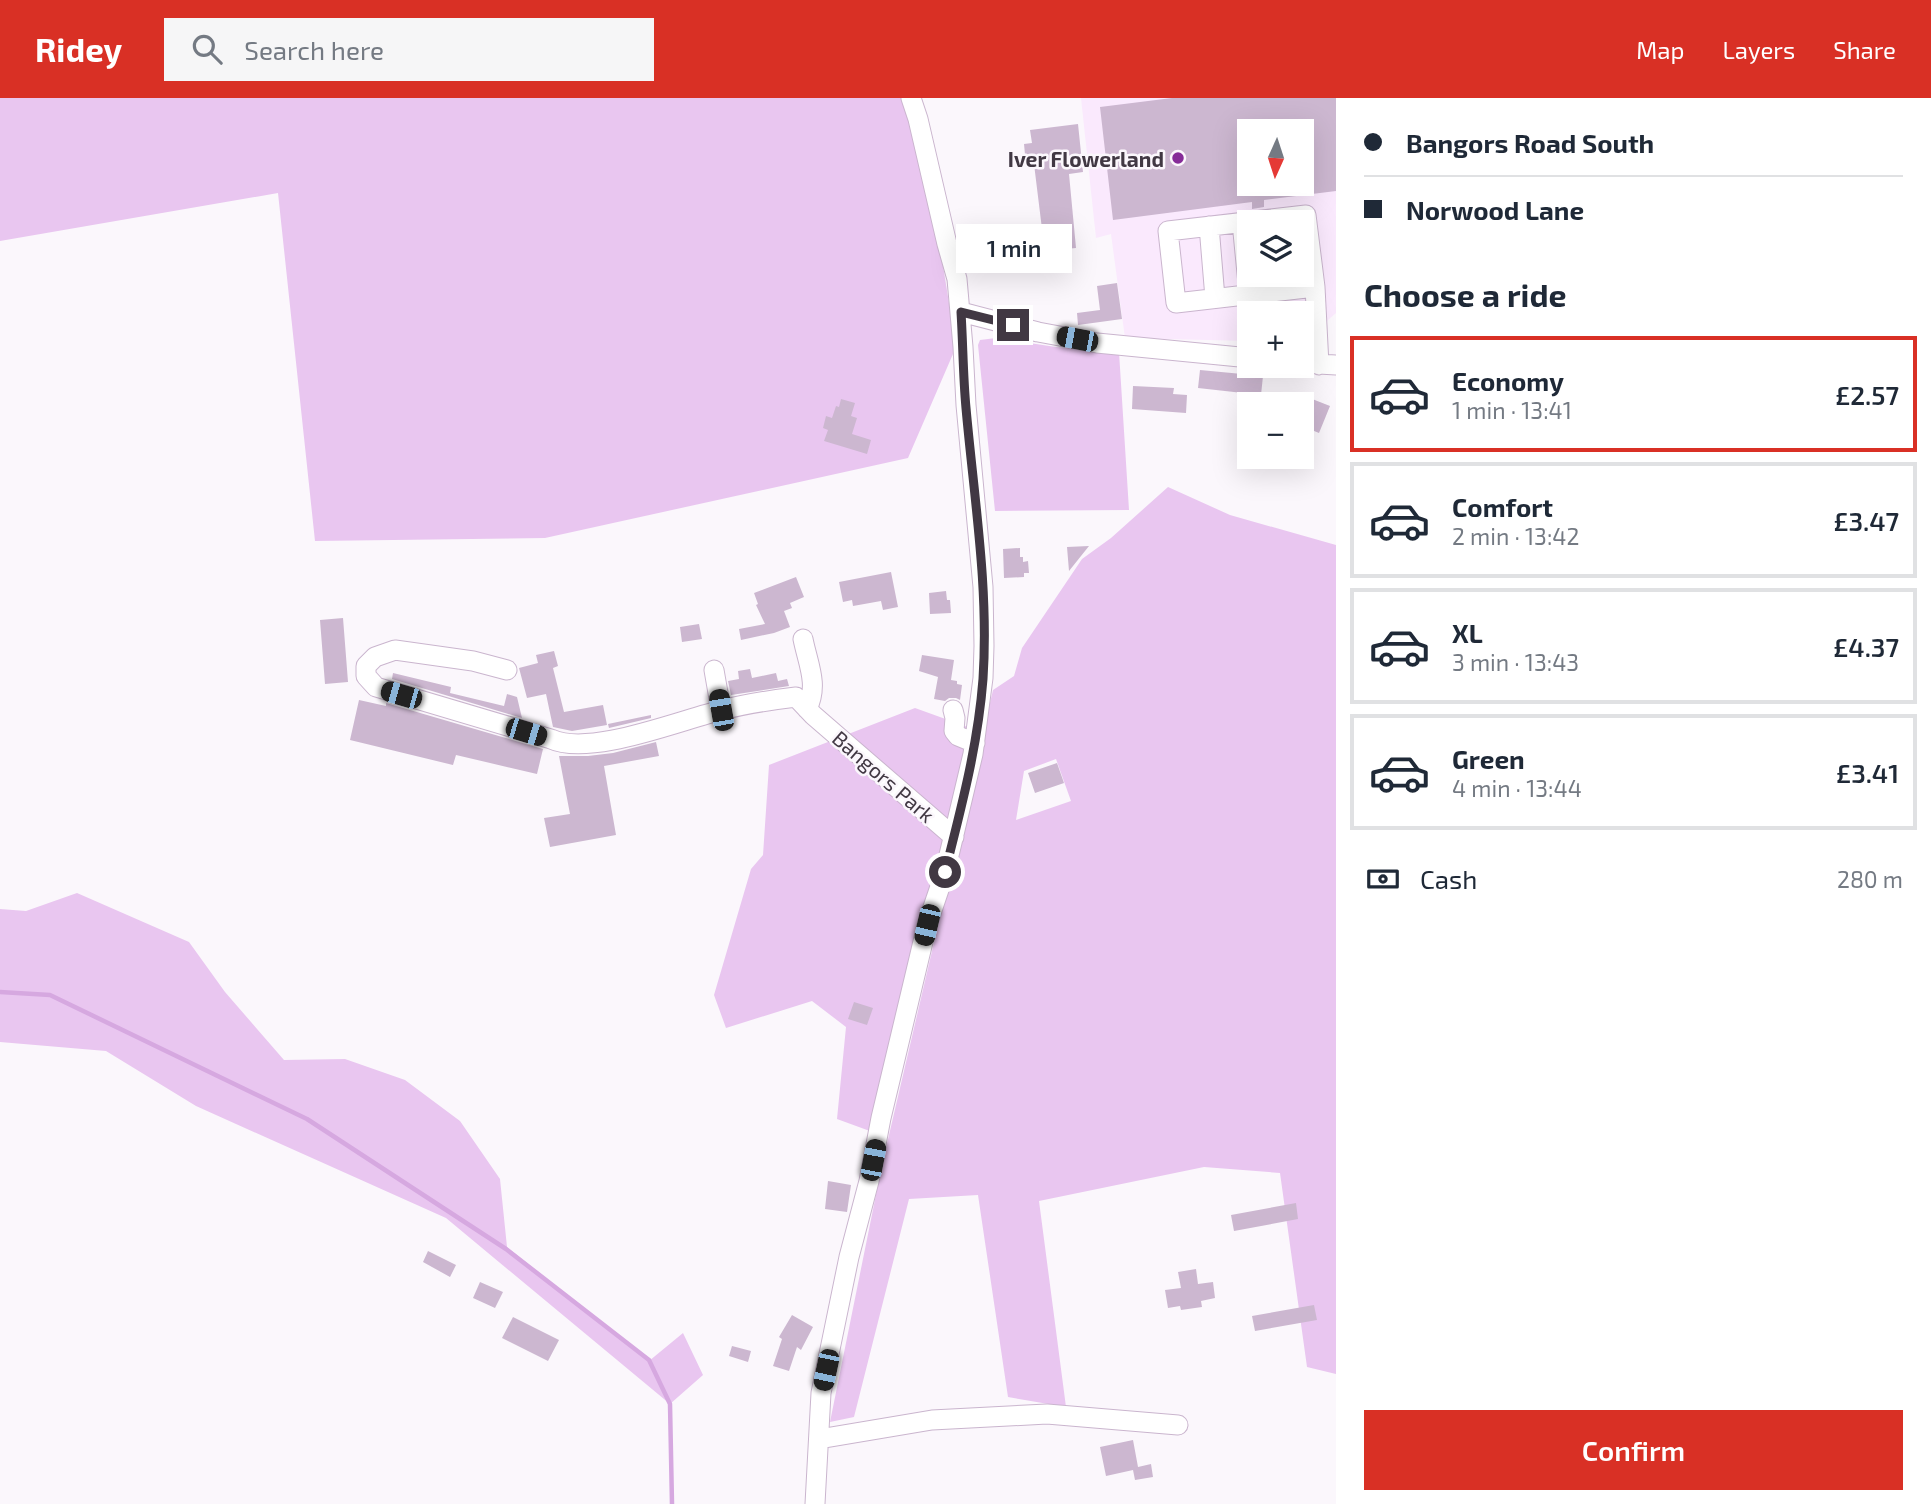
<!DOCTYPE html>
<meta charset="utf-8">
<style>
body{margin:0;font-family:"Exo 2",sans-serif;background:#f6f6f7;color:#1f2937;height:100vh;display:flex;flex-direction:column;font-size:26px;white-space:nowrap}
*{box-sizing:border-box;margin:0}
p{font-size:23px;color:#747a83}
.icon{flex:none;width:38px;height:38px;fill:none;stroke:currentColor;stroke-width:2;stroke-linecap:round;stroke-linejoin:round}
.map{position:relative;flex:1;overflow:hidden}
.drawer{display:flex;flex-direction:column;background:#fff;width:595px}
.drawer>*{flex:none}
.banner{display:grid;align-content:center;height:154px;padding:0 28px;background:#fff}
.needle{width:46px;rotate:183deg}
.tools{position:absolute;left:1237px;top:21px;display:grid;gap:14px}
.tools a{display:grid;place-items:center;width:77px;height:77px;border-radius:0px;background:#fff;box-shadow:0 7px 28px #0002;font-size:35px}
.end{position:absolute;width:32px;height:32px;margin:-16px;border:9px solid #413843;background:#fff;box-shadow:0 0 0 4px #fff}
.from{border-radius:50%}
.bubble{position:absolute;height:49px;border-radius:0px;background:#fff;box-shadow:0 7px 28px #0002;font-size:23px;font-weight:600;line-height:49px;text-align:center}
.car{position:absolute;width:21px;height:42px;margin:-21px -10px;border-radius:9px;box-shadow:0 0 5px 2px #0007;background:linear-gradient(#222 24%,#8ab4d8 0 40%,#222 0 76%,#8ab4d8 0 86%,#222 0)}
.banner b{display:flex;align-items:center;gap:24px;height:66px;font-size:26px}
.banner b+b{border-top:2px solid #e0e1e3}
.banner i{width:18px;height:18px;background:#1f2937}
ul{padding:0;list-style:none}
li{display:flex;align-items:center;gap:21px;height:116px;margin:0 14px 10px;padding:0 14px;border:4px solid #e0e1e3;border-radius:0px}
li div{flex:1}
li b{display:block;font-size:26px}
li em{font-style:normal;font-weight:600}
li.selected{border-color:#d93025}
li>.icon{width:63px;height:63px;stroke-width:1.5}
h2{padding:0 28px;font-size:32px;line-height:84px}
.pay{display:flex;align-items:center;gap:18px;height:77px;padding:0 28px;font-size:26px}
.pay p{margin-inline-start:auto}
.action{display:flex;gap:14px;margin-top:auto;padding:14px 28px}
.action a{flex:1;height:80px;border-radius:0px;background:#d93025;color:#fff;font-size:28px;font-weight:600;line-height:80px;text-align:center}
header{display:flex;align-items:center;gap:42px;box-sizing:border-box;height:98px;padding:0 35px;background:#d93025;color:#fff}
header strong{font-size:33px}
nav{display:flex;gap:38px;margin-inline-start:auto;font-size:24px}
.search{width:490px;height:63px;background:#f6f6f7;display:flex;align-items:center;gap:18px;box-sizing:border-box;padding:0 24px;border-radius:0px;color:#747a83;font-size:26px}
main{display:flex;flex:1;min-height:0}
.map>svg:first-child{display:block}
.built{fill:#fae9fd;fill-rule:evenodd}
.green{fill:#e9c6f0;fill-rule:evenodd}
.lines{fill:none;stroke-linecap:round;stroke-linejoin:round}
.stream{stroke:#d6a8e0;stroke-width:4.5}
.building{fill:#ccb7d0;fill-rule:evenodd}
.minor-casing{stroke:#cab5ce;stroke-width:21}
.minor{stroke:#fff;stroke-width:19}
.route{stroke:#413843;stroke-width:9}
.poi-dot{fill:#862c98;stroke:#fbf7fc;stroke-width:2.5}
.labels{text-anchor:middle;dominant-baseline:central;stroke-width:5;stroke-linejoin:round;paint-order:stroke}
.poi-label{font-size:21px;font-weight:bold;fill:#413843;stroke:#fbf7fc;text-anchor:end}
.street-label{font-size:21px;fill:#413843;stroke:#fbf7fc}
</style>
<header>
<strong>Ridey</strong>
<div class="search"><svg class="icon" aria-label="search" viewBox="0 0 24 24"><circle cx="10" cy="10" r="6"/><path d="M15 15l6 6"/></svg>Search here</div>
<nav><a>Map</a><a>Layers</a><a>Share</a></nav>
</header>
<main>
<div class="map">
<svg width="1336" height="1406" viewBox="0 0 1336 1406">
<rect width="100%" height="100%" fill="#fbf7fc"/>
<path class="built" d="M1081,0H1336V215L1302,245V215H1250L1249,243L1125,240L1111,136L1096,140ZM1250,33H1302V86H1250ZM1250,124H1302V177H1250Z"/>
<path class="green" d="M0,0H911L925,55L956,249L908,360L545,440L315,443L278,95L0,143Z
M996,240L1056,249L1119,254L1129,412L995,413L978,247L980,242Z
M1168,389L1230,417L1336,447V1276L1307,1269L1280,1075L1204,1069L1039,1103L1066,1309L1008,1299L978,1097L909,1101L854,1319L830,1324L882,1067L993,592L1014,578L1022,550L1082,461L1111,440ZM1056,661L1071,703L1016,722L1024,673Z
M915,610L976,632L878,1036L837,1021L846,929L812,903L726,930L714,897L751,771L763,757L769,667Z
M77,795L189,844L225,894L284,962L345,961L405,982L460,1023L500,1081L507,1149L649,1263L683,1235L703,1277L670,1306L446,1120L196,1008L106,953L0,944V811L26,813Z"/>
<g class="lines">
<path class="stream" d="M0,894L50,897L307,1021L506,1151L649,1262L670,1306L672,1406"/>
</g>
<path class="building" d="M1172,0H1336V93L1264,102V109L1252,111V104L1113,122L1100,9ZM1250,33H1302V86H1250Z
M1078,26L1083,74L1069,76L1076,150L1054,152L1052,139H1050L1049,130L1042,131L1034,66L1026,67L1024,46L1032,45L1030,32Z
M1117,185L1122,221L1078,227L1077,215L1100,212L1097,188Z
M1200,272L1263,278L1261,297L1198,290Z
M1133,288L1174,290L1173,296L1187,297L1186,315L1132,311Z
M1302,297L1330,308L1319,335L1302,328Z
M841,301L855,305L851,318L857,320L852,336L871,342L867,356L824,343L828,332L823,330L826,318L832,320L836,308L839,309Z
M1089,448L1069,473L1067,449Z
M1020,450V459H1023V464L1028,463L1029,475H1024V479L1004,480L1003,451Z
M891,474L898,509L883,512L881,503L853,508L852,502L843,504L839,484Z
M796,479L804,499L790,505L792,510L784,513L790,529L774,535L741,542L739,531L765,526L756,507L758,506L754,495Z
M946,493L947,502H950L951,515L930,516L929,495Z
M343,520L348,584L325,586L320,522Z
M699,526L702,541L682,544L680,529Z
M554,553L558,568L553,570L564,614L603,607L607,627L572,633L553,629L546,596L527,600L519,570L538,565L536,557Z
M922,557L954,562L951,582L957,583V586L962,587L960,602L956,600H949L945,603L934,601L938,579L919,573Z
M750,571L752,580L776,575L778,583L787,581L789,588L731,597L728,583L739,581L738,573Z
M393,575L451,589L450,595L504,608L507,596L517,599L522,620L392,581Z
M359,602L386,608V605L543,651L537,676L456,657L453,667L350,642Z
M651,617V620L609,630L608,626Z
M656,644L659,658L604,668L616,737L550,749L544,720L570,716L559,658H588L613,655Z
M1057,665L1064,685L1035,695L1028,675Z
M854,904L873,910L867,927L848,921Z
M828,1083L851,1087L847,1114L825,1111Z
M1296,1105L1298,1121L1234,1133L1231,1117Z
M428,1153L456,1167L450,1179L423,1164Z
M1196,1171L1198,1186L1213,1184L1215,1200L1201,1203L1202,1209L1181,1212L1180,1208L1168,1210L1165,1192L1181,1190L1178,1174Z
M480,1184L503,1194L495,1210L473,1200Z
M1314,1207L1317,1222L1255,1233L1252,1218Z
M792,1217L813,1229L801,1252L797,1249L789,1273L773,1268L782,1241L779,1239Z
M513,1219L559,1242L548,1263L502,1240Z
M732,1248L751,1253L748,1264L729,1258Z
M1133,1342L1138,1369L1151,1366L1153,1379L1135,1382L1133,1372L1106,1378L1100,1349Z"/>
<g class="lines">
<defs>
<path id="minor" d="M1306,117L1315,189L1176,205L1168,133Z
M1242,124L1249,196
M1209,128L1215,200
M1315,189L1319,267
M961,214L1038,234L1097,245L1250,260
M1302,265L1336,267
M803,541C808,566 819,587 807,611
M507,572L473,563L395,552L375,559L366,568V578L376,589L551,641C590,659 680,622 722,612C746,606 771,602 796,599L813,617L954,739
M714,572L721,612
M953,612L955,620L954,633L958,638L975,645
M819,1341L932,1322L1047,1316L1178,1327
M815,1406L821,1295L849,1159L869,1083L881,1020L927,827L945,774L973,656L983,580L984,548L983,489L966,307L963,249L957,181L947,146L918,21L911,0"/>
</defs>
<use href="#minor" class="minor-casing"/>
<use href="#minor" class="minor"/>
</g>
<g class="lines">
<path class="route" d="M945,774C961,711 978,647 983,581C989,490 974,400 966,310C963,278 963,246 961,214L1013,227"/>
</g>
<circle class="poi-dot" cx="1178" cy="60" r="7"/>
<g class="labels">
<g class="poi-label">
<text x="1164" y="60">Iver Flowerland</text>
</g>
<g class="street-label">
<text transform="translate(884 678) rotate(41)">Bangors Park</text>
</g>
</g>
</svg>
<div class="tools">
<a><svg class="needle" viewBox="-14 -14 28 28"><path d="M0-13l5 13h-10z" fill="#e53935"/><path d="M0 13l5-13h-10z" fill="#747a83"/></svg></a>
<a><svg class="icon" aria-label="layers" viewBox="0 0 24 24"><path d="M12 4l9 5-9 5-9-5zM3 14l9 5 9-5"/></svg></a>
<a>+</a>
<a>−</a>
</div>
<i class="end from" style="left:945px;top:774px"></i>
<i class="end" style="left:1013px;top:227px"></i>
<div class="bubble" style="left:956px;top:126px;width:116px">1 min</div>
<i class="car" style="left:1077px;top:241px;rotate:281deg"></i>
<i class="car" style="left:401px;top:597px;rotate:286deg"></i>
<i class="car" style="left:721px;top:612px;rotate:350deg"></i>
<i class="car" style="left:526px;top:634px;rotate:107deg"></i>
<i class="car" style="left:927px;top:827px;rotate:193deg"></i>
<i class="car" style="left:873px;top:1062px;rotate:11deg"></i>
<i class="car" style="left:826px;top:1272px;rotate:192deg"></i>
</div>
<section class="drawer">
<div class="banner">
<b><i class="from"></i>Bangors Road South</b>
<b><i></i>Norwood Lane</b>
</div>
<h2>Choose a ride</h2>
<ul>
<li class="selected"><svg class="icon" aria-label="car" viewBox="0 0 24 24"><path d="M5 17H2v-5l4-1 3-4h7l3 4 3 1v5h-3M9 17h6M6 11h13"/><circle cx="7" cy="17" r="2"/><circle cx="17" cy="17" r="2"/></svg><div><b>Economy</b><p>1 min · 13:41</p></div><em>£2.57</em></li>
<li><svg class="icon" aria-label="car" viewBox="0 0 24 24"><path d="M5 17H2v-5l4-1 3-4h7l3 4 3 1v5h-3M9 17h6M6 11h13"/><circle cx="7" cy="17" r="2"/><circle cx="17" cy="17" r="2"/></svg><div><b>Comfort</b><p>2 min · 13:42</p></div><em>£3.47</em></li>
<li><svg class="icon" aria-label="car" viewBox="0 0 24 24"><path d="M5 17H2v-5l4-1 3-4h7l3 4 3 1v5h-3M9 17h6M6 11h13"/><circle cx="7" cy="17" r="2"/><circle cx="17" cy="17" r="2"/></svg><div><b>XL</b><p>3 min · 13:43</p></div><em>£4.37</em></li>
<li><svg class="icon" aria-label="car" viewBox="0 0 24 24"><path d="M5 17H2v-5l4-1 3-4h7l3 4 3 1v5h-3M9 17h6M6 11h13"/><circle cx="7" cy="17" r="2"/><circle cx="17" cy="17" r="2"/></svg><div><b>Green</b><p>4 min · 13:44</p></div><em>£3.41</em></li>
</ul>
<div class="pay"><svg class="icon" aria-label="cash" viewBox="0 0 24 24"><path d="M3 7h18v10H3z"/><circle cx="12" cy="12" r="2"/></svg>Cash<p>280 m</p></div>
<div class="action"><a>Confirm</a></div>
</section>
</main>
